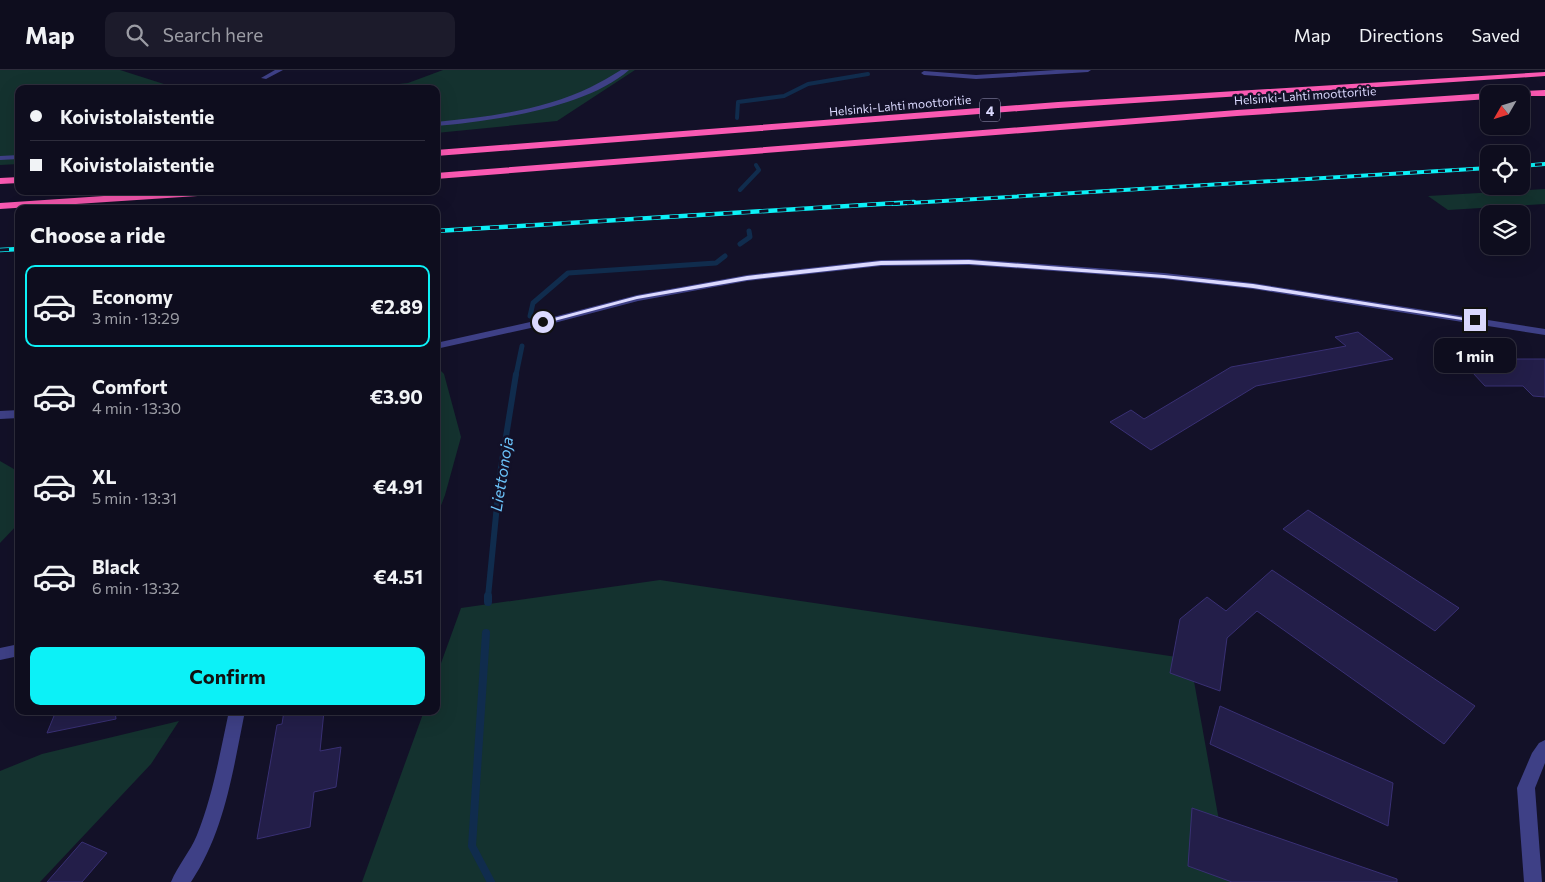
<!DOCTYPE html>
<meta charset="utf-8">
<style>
body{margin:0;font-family:Commissioner,sans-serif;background:#1c1b2b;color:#f1f3f6;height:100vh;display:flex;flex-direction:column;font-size:19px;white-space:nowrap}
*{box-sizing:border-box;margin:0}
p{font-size:16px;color:#9b9ca4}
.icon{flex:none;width:28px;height:28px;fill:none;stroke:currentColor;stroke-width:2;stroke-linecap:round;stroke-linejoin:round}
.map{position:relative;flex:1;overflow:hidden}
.panel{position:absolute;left:15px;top:135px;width:425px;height:510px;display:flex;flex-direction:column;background:#0e0d1e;border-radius:10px;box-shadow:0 5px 20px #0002,0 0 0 1px #2e2d3c}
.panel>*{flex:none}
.banner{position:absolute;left:15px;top:15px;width:425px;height:110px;border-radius:10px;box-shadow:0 5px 20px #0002,0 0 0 1px #2e2d3c;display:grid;align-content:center;height:110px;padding:0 15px;background:#0e0d1e}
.needle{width:32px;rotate:231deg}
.fabs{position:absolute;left:1480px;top:15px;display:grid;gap:10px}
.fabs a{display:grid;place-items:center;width:50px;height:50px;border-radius:10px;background:#0e0d1e;box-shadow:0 5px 20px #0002,0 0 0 1px #2e2d3c;font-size:25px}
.end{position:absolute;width:22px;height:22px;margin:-11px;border:6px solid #dbd9fe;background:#111;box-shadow:0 0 0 2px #111}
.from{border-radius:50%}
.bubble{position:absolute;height:35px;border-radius:10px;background:#0e0d1e;box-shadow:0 5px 20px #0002,0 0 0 1px #2e2d3c;font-size:16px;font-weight:700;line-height:35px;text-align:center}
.banner b{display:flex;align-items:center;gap:18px;height:48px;font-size:19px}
.banner b+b{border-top:1px solid #2e2d3c}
.banner i{width:12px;height:12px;background:#f1f3f6}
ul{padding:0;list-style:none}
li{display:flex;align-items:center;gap:15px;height:82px;margin:0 10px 8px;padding:0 5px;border:2px solid transparent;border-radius:10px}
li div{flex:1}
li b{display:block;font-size:19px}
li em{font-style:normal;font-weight:700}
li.selected{border-color:#0cf1f7}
li>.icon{width:45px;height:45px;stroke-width:1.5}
h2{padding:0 15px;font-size:22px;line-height:60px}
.primary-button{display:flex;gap:10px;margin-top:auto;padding:10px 15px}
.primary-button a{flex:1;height:58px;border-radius:10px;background:#0cf1f7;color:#111;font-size:20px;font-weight:700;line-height:58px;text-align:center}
header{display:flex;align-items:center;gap:30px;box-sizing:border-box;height:70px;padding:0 25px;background:#0e0d1e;border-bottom:1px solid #2e2d3c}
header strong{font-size:24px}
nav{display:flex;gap:28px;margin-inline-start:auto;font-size:18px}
.search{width:350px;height:45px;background:#1c1b2b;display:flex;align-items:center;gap:12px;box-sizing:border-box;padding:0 18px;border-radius:10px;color:#9b9ca4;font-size:19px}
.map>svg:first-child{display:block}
.green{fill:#14322f}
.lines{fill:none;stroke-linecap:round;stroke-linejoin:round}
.stream-far3{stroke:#102c4d;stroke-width:4}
.stream-far2{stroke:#102c4d;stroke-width:5}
.stream-far1{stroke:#102c4d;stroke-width:6}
.stream{stroke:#102c4d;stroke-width:8}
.building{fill:#231e49;stroke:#393074}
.minor{fill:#3e4086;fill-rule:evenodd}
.highway{fill:#fa59b2;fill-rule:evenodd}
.rail-far1-casing{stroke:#0cf1f7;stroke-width:4}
.rail-casing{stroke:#0cf1f7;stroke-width:4.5}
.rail-far1{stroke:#131128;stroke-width:2.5;stroke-dasharray:7;stroke-linecap:butt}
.rail{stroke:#131128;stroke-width:3;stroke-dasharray:9;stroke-linecap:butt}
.route{fill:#dbd9fe}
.labels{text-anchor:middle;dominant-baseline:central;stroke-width:5;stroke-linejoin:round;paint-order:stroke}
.far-street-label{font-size:12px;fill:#dbd9fe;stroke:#131128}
.shield{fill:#131128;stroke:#9f9dbe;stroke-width:1}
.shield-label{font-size:14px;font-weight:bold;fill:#dbd9fe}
.water-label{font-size:16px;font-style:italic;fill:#6bc3fa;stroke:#131128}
</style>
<header>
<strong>Map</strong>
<div class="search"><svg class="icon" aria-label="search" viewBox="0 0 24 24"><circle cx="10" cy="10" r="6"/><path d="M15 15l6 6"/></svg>Search here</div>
<nav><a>Map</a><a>Directions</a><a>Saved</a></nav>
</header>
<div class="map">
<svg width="1545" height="812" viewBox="0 0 1545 812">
<rect width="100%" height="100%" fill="#131128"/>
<path class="green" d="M0,0H120L167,15L191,19H19V94L0,95Z
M443,0H635L557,51L436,63V19H353L408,13Z
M1545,119V134L1448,140L1428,126Z
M440,300L444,304L461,367L445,425L437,446L436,301Z
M0,391L19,402V453L0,473Z
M660,510L1190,589L1230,812H362L424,641H436V607L461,538Z
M179,651L151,694L40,812H0V701L42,684Z"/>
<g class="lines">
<path class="stream-far3" d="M737,48L738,32L784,26L808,14L868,4
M740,120L759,100L756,95"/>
<path class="stream-far2" d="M740,174L750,167L749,161
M530,246L533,233L568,203L716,193L725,186
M516,305L522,276"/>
<path class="stream-far1" d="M488,527L500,404L516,304"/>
<path class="stream" d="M488,532V526
M486,563L472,776L491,812"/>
</g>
<path class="building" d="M1358,262L1393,289L1256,316L1151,380L1110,352L1131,340L1144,349L1231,297L1346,276L1335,267Z
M1460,289H1545V327L1533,326L1523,316H1485Z
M1308,440L1459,538L1435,561L1283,459Z
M1272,500L1475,636L1444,674L1257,541L1227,568L1220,621L1170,603L1180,549L1207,527L1226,541Z
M1220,636L1393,713L1388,756L1210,674Z
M56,641H115L116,649L47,663Z
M284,641H324L320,681L341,677L336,717L314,722L310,757L257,769L277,655L282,654Z
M1192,738L1397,809V812H1232L1188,796Z
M82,772L107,783L82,812H47Z"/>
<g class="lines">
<path class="minor" d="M275,0H283L266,9L261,8Z
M621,0H629C586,38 493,51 436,56V52C488,47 544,40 591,17C601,12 611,6 621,0Z
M1056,0H1091L1088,2L976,9L924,5L921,3L924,1L976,5Z
M19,85V89L0,90V86Z
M969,189L1164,203L1253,213L1545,259V265L1253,219L1164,209L969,195L881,196L747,211L638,231L558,252L436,279V273L557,246L637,225L747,205L881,190Z
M19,340V348L0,349V341Z
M19,574V586L0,590V578Z
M229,641H245C233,700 225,761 191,812H171C178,795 190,782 197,765C213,725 220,683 229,641Z
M1545,670V693L1535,718L1542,812H1524L1517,718L1532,683L1539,673Z"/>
<path class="highway" d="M1545,2V6L1058,38L436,86V80L1058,32Z
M1545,20V26H1521V24H1517L1521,21Z
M1489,23V29L1237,46L436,109V103L1237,40Z
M19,107V113L0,114V108Z
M178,121H233L228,124L0,139V133Z"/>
<defs>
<path id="rail-far1" d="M1521,96L1545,94
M893,134L1489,98"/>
<path id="rail" d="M436,161L914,132
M0,180L19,179"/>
</defs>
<use href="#rail-far1" class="rail-far1-casing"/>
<use href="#rail" class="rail-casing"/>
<use href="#rail-far1" class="rail-far1"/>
<use href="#rail" class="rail"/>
</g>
<path class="route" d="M969,190L1164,205L1253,214L1478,250L1475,252L1253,218L1164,208L969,194L881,195L747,210L637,229L543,254L539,252L637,226L747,206L881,191Z"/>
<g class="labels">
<g class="far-street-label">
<text transform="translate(1305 25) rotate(-4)">Helsinki-Lahti moottoritie</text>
<text transform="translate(900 35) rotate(-5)">Helsinki-Lahti moottoritie</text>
</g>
<rect class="shield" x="980" y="28.5" width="20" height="23" rx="4"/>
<g class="shield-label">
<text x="990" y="40">4</text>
</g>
<g class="water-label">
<text transform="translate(501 404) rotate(-81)">Liettonoja</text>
</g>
</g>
</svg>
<div class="fabs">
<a><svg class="needle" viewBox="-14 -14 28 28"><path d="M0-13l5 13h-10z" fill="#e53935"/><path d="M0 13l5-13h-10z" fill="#9b9ca4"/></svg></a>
<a><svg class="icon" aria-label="locate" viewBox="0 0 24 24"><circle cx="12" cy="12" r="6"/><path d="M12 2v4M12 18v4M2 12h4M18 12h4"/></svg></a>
<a><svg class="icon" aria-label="layers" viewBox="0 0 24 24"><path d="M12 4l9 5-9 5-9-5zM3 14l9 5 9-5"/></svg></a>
</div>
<i class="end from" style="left:543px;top:252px"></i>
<i class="end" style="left:1475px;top:250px"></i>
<div class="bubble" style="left:1434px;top:268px;width:82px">1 min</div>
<div class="banner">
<b><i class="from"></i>Koivistolaistentie</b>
<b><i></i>Koivistolaistentie</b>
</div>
<section class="panel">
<h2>Choose a ride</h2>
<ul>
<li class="selected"><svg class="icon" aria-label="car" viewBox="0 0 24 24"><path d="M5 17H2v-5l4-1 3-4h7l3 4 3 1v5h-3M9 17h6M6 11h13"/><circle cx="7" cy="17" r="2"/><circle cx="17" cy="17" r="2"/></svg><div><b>Economy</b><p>3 min · 13:29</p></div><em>€2.89</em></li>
<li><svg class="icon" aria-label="car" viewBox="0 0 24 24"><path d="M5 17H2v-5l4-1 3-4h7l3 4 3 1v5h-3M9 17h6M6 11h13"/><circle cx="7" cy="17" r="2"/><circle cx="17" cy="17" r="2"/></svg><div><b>Comfort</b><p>4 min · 13:30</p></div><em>€3.90</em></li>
<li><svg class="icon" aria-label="car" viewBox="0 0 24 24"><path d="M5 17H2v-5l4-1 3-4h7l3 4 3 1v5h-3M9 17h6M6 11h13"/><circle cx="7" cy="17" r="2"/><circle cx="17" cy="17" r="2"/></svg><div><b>XL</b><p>5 min · 13:31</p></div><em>€4.91</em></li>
<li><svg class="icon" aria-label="car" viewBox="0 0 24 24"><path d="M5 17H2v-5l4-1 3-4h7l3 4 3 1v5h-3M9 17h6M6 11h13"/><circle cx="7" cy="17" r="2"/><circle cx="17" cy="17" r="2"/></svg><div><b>Black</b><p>6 min · 13:32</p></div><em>€4.51</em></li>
</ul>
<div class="primary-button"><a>Confirm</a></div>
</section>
</div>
